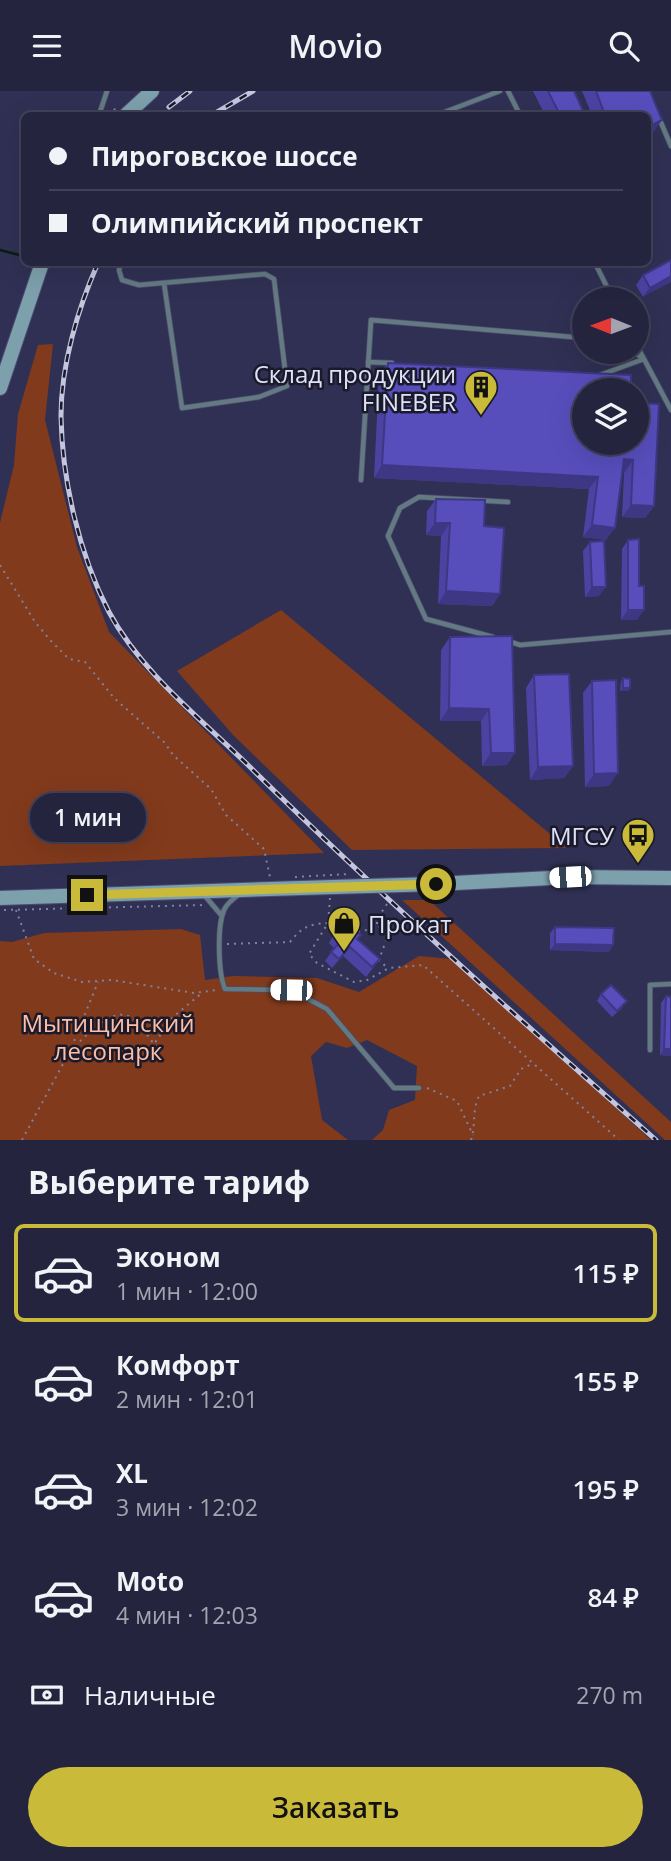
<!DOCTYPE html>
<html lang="ru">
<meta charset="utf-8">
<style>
body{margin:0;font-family:"Open Sans",sans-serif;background:#30304a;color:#f1f3f6;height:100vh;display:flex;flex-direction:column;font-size:26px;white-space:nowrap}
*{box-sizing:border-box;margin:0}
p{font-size:23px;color:#a3a4b0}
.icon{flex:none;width:38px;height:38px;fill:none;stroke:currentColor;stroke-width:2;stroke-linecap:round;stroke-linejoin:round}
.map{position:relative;height:1049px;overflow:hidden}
.sheet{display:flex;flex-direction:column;background:#24243f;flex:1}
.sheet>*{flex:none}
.banner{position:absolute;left:21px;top:21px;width:630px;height:154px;border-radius:10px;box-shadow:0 7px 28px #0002,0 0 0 2px #414159;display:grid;align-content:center;height:154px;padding:0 28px;background:#24243f}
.needle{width:46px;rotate:271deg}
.tools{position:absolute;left:572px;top:196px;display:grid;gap:14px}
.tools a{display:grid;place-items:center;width:77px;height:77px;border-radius:50%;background:#24243f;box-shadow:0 7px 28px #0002,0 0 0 2px #414159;font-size:35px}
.end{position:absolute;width:32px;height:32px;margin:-16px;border:9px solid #caba3a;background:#111;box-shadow:0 0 0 4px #111}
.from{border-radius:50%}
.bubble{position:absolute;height:49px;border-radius:24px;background:#24243f;box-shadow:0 7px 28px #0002,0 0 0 2px #414159;font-size:23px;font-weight:600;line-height:49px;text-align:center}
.car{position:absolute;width:21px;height:42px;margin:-21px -10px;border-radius:9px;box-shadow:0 0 5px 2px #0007;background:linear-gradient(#fff 24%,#345 0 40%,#fff 0 76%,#345 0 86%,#fff 0)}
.banner b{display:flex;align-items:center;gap:24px;height:66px;font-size:26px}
.banner b+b{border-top:2px solid #414159}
.banner i{width:18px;height:18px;background:#f1f3f6}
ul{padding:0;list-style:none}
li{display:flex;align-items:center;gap:21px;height:98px;margin:0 14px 10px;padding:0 14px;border:4px solid transparent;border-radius:10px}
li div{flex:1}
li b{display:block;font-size:26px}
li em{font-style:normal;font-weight:600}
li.on{border-color:#caba3a}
li>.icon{width:63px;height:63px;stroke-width:1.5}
h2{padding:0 28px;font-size:32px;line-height:84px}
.pay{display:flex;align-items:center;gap:18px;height:77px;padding:0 28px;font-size:26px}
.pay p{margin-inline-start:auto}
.cta{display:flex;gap:14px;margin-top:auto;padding:14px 28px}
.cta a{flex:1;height:80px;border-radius:42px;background:#caba3a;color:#111;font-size:28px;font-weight:600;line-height:80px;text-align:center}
header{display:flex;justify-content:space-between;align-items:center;height:91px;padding:0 28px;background:#24243f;font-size:32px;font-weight:600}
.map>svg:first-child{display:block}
.green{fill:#823a1c}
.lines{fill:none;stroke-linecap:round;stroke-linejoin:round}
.stream{stroke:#081d13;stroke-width:2.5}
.lane-casing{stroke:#4c4c6e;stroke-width:6}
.secondary-casing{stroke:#4c4c6e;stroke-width:16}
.path{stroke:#8081a0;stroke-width:2;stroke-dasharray:2 5;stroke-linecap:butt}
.lane{stroke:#647a82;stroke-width:4.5}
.secondary{stroke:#7da0ad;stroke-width:14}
.rail-casing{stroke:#c4c5df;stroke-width:5}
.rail{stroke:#1a1a2b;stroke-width:2.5;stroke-dasharray:8;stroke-linecap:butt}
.secondary-bridge-casing{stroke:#4c4c6e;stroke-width:16;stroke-linecap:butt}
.secondary-bridge{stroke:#7da0ad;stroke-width:14}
.wall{fill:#4b43a2}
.shaded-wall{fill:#3d3784}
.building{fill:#574ebc;stroke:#3d3784;stroke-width:2}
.route{stroke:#caba3a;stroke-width:9}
.labels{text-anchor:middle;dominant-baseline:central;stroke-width:5;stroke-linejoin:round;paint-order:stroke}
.poi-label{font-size:24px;fill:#dfe1f9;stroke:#1a1a2b;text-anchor:end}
.park-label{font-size:24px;fill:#fcbea7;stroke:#1a1a2b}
</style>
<header><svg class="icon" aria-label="menu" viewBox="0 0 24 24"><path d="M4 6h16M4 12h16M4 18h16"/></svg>Movio<svg class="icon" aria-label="search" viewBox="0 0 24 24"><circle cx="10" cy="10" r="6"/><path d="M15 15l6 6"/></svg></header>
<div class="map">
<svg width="671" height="1049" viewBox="0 0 671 1049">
<rect width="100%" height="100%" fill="#303054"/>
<path class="green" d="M53,253L45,329L77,456L109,541L324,762L0,775V432L14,374L18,323L38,254Z
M281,519L567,757L352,759L234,645L177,580Z
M402,809H429L671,1031V1049H665Z
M181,838L200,844L205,889L233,885L317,887L359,901L419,865L452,868L651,1049H372L383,1039L389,1019L415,1009L417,975L367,949L347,957L326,951L311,965L322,1029L348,1049H0V850L12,851L44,842Z"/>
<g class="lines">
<path class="stream" d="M0,159L23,165"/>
<defs>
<path id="lane" d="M508,0L520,24
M99,24L107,0
M437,24L500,0
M659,27L671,55
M121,172L119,179L122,189L139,194L265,183L274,188L287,295L259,306L182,317L164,192
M595,172L613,208
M634,261L644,268L671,319
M368,271L392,272
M600,284L644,268L637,255
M361,389L371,229L584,247
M493,546L426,528L388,445L400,417L419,406L508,411
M508,550L520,554L671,541
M240,803C234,807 227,812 224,819C217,835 218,882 225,898L291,899L327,918L394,997H419
M205,805L222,825
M650,959V894L671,893"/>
<path id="secondary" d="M126,24L152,0
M0,297L42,172
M436,793L570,786L671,787
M0,807L333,796"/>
</defs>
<use href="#lane" class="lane-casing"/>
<use href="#secondary" class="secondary-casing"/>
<path class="path" d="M109,24L116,17
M0,474L35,531L51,550L69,568L85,571L114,607L165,652L173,664L211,698L226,724L264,758L270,786
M295,786L349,783
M330,807L328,832H338L344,837
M4,819L205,814
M16,819L34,868L54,882L82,891L112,889L194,902L217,899
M377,833V828L387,813V807
M358,841L383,835L389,841L379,869
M227,853L290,851C302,836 309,833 328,832L309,863L317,872L354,891L367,889L389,877L423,874L619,1049
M378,869L388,877
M70,960C85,947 114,909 136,930C143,936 148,946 154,953L173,926L202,902
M427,997L457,1010L473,1044
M22,1049L70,960L98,891
M471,1049C476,1033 472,1019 479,1005L510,995L521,978L532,973"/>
<use href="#lane" class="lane"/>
<use href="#secondary" class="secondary"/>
<defs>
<path id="rail" d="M169,16L190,0
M212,24L253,0
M98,172C78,217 61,274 61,325C62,389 79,463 109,521C141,581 200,627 249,675C380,804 518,927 656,1049"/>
</defs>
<use href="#rail" class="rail-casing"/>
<use href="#rail" class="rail"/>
<defs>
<path id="secondary-bridge" d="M333,796L436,793"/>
</defs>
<use href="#secondary-bridge" class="secondary-bridge-casing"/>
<use href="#secondary-bridge" class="secondary-bridge"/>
</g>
<path class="wall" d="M533,0H574L585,24H545Z
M582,0H650L653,42L648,44V24H592Z
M671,169L643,206L636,194L643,184Z
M388,272L584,299L637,352L654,415L645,427L622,426L624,382L622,381L606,449L583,446L589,398L374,387L379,284Z
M436,408L484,435L500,503L492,515L438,513L441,445L426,444L427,420Z
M628,449L637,529H621L622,458Z
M590,451L599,505L585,506L583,460Z
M512,545L507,674L482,675L481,630H440L441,559L450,546Z
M534,584L573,675L564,687L530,689L526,597Z
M623,587L630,597L628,600H620L621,591Z
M592,590L609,695L585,696L583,602Z
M555,836L609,861L550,859V842Z
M335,842L361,844L358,848L380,868L366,886L343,865L332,877L325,870L334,857L329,852Z
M601,903L627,910L622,917L612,926L597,910Z
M666,905L671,965L660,964L661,912Z"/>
<path class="shaded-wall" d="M662,29L653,42L648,44V36Z
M671,185V191L643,206L650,197Z
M624,368L633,369L624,382L615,381Z
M382,374L598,386L589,398L374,387Z
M631,414L654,415L645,427L622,426Z
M435,432H450L441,445L426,444Z
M592,434L615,437L606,449L583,446Z
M592,496H606L599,505L585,506Z
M446,500L500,503L492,515L438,513Z
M628,519H644L637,529H621Z
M623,597H630L628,600H620Z
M449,617L489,618L481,630H440Z
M491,662H515L507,674L482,675Z
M573,675L564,687L530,689L538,676Z
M618,682L609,695L585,696L594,683Z
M555,853L613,854L609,861L550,859Z
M350,856L343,865L332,877L339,868Z
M664,958H671V965L660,964Z"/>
<path class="building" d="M548,0H574L585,24H560Z
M596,0H650L662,29L648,36V24H605Z
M671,169V185L650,197L643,184Z
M388,272L631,284V299H584V352H637V312L659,313L654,415L631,414L633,369L624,368L615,437L592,434L598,386L382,374Z
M436,408L485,409L484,435L504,437L500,503L446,500L450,432H435Z
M639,448V495H644V519H628V449Z
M604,450L606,496H592L590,451Z
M512,545L515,662H491L489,618L449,617L450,546Z
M569,583L573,675L538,676L534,584Z
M623,587L630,588V597H623Z
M616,589L618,682L594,683L592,590Z
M343,834L350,841L353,837L361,844L357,848L380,868L372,876L350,856L339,868L331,861L342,849L335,842Z
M555,836L614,837L613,854L555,853Z
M611,894L627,910L617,920L601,903Z
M666,905L671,906V958H664Z"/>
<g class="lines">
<path class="route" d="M87,804L436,793"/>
</g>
<defs>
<symbol id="building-pin" viewBox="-11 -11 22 30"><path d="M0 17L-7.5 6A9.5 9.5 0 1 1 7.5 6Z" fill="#caba3a" stroke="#1a1a2b"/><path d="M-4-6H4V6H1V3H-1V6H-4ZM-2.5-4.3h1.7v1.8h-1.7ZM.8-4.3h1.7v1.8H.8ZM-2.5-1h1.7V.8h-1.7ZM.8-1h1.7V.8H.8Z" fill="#111"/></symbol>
<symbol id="bus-pin" viewBox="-11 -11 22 30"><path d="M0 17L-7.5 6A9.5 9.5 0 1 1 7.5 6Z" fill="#caba3a" stroke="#1a1a2b"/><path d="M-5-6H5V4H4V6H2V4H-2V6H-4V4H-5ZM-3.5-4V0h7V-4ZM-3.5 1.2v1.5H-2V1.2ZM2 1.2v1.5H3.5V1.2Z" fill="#111"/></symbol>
<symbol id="shop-pin" viewBox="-11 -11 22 30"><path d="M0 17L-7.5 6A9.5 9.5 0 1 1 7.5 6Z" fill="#caba3a" stroke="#1a1a2b"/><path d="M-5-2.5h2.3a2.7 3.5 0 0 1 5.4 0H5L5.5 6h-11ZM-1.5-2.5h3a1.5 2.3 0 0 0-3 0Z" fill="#111"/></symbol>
</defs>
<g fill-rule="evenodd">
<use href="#building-pin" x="462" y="277" width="38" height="52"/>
<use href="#bus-pin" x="619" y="725" width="38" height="52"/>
<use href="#shop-pin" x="325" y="813" width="38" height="52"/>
</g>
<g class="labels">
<g class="poi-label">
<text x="456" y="282">Склад продукции<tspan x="456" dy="28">FINEBER</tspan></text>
<text x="614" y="744">МГСУ</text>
<text x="368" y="832" text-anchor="start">Прокат</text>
</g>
<g class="park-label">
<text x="108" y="931">Мытищинский<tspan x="108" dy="28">лесопарк</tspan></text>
</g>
</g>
</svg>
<div class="tools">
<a><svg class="needle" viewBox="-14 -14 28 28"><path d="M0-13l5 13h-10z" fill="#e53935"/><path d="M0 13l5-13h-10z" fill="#a3a4b0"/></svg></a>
<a><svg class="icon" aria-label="layers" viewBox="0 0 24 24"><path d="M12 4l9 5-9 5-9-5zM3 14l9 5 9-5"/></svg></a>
</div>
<i class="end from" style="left:436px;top:793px"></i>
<i class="end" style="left:87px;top:804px"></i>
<div class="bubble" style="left:30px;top:702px;width:116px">1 мин</div>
<i class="car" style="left:570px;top:786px;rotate:267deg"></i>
<i class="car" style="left:291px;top:899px;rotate:271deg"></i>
<div class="banner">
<b><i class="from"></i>Пироговское шоссе</b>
<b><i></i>Олимпийский проспект</b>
</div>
</div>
<section class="sheet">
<h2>Выберите тариф</h2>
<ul>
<li class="on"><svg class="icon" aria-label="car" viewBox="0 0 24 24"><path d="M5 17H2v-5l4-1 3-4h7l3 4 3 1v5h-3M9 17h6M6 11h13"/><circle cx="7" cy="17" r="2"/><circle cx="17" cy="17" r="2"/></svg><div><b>Эконом</b><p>1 мин · 12:00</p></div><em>115 ₽</em></li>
<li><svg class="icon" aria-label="car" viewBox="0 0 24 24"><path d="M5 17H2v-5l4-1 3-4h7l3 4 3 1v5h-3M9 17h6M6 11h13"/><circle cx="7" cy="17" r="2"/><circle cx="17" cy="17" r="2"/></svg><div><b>Комфорт</b><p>2 мин · 12:01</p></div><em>155 ₽</em></li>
<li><svg class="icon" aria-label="car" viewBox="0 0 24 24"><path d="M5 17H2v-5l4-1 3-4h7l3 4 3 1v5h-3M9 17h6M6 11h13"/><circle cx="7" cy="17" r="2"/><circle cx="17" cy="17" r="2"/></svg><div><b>XL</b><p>3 мин · 12:02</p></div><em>195 ₽</em></li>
<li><svg class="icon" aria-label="car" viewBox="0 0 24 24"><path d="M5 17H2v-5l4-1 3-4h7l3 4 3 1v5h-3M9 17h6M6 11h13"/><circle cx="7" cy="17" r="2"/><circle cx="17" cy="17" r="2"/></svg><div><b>Moto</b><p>4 мин · 12:03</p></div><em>84 ₽</em></li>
</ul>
<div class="pay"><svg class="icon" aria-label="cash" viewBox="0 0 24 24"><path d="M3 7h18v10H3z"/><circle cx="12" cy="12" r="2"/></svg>Наличные<p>270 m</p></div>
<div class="cta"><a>Заказать</a></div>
</section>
